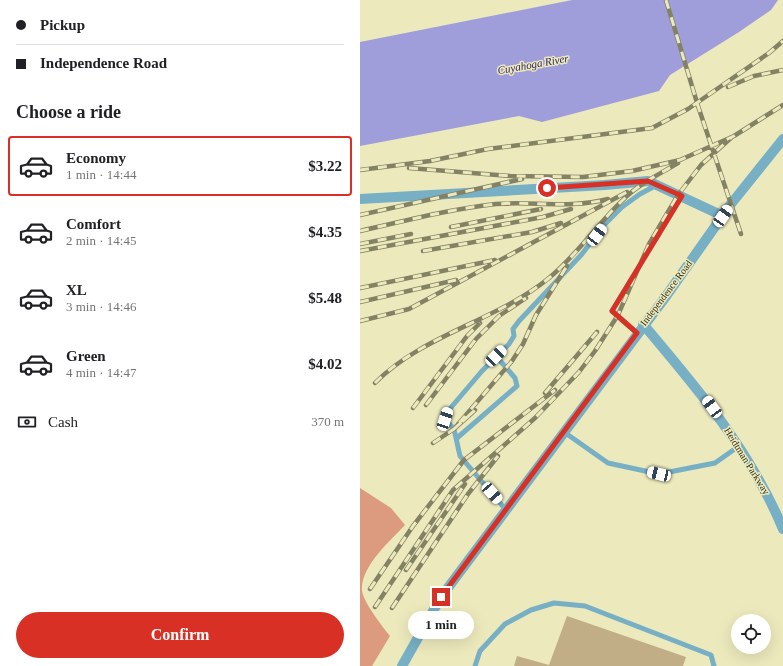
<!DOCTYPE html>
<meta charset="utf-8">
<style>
body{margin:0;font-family:"Times New Roman",serif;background:#f2f2f2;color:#202124;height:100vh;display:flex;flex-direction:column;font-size:15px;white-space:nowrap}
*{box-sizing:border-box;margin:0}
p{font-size:13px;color:#757577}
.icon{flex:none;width:22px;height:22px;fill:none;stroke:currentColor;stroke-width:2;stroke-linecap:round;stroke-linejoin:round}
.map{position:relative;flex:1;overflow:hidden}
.drawer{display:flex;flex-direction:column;background:#fff;width:360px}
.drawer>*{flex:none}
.top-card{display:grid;align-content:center;height:88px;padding:0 16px;background:#fff}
.tools{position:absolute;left:371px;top:614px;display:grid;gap:8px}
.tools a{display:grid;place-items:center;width:40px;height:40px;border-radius:50%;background:#fff;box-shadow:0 4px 16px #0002;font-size:20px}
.end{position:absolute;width:18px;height:18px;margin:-9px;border:5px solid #d93025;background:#fff;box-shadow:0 0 0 2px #fff}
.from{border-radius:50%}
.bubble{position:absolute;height:28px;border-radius:14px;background:#fff;box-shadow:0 4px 16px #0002;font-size:13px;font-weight:700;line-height:28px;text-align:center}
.car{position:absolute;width:12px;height:24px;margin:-12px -6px;border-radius:5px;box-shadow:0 0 3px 1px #0007;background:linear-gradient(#fff 24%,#345 0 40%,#fff 0 76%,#345 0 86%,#fff 0)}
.top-card b{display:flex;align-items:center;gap:14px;height:38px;font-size:15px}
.top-card b+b{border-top:1px solid #e0e0e0}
.top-card i{width:10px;height:10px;background:#202124}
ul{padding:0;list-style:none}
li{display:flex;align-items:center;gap:12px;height:60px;margin:0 8px 6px;padding:0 8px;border:2px solid transparent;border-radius:4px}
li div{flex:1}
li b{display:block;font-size:15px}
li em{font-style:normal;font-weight:700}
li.current{border-color:#d93025}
li>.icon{width:36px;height:36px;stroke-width:1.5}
h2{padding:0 16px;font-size:18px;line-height:48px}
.pay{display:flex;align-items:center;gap:10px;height:44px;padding:0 16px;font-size:15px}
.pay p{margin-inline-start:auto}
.button{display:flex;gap:8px;margin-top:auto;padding:8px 16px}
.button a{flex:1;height:46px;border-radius:24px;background:#d93025;color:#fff;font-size:16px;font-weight:700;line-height:46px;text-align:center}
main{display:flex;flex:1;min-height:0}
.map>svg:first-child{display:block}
.forest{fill:#dc9b7f}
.water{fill:#9f9edb}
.building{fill:#c2ae86}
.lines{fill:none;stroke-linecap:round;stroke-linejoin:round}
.service{stroke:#77afc5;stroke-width:5}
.minor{stroke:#77afc5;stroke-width:10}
.rail-casing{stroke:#848264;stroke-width:4.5}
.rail{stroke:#ece9bc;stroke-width:3;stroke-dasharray:9;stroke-linecap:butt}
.route{stroke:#d93025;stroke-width:5}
.labels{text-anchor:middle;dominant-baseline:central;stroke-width:3;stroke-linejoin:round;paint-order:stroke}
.street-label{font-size:10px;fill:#31301e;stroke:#ece9bc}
.water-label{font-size:11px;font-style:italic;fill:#281c63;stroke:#ece9bc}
</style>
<main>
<section class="drawer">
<div class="top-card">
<b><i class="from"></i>Pickup</b>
<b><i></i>Independence Road</b>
</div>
<h2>Choose a ride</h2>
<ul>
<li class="current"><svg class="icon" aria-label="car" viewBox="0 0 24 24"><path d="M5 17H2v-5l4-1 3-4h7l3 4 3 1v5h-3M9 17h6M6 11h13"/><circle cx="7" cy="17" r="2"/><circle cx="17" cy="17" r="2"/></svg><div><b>Economy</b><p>1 min · 14:44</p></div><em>$3.22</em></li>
<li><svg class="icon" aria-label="car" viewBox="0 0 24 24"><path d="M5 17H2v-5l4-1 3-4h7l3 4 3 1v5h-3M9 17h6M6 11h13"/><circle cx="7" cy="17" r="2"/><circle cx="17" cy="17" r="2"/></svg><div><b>Comfort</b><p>2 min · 14:45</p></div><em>$4.35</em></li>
<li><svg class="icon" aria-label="car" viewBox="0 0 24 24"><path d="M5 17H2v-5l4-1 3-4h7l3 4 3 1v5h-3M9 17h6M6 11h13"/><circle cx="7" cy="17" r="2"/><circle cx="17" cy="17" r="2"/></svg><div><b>XL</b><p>3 min · 14:46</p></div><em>$5.48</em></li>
<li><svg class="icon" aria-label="car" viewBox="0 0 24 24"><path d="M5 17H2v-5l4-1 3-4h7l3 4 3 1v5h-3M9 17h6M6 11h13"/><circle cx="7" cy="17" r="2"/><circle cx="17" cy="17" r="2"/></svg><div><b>Green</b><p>4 min · 14:47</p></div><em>$4.02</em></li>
</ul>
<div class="pay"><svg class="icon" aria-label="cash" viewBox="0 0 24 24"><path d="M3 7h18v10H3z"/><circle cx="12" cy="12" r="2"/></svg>Cash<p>370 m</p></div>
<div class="button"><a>Confirm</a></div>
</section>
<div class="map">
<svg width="423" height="666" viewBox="0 0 423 666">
<rect width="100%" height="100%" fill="#ece9bc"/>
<path class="forest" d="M0,488L31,508L45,525C30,541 0,567 2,591C4,603 22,626 30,636L12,666H0Z"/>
<path class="water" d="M212,0H418L411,10L379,32L310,75L299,91L182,122L159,116L0,146V42Z"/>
<path class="building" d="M207,616L326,657L323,666H154L157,656L189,665Z"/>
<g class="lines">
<path class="service" d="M277,333L252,311L322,196
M204,432L248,463L299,474L355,463L379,446
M97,438L157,386L155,378L136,356
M146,510L100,456L94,429L85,419L88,411L122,371L149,344L154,336L153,329L159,321L222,254L244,225L262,207L280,194L297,185
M115,666L120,651L145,624L171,610L194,603L225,606L351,655L354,666"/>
<path class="minor" d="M0,199L245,185L288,181L363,216
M283,324C338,389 390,450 423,529
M42,666L81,597L304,299L371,204L423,139"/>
<defs>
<path id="rail" d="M306,0L338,106L381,234
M368,87L394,76L423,70
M49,168L150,176L223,177L272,171L320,160L374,136L423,105
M0,170L70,161L128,149L292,128L328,109L409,53L423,41
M0,215L162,179
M91,227L181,209
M0,231C45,221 90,209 136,204C174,201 210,209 248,199
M0,244L51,234
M0,251L183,217L211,209
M63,251L172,232L201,223
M0,288L135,260
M0,302L96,280
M0,321L49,309L267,192
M15,383C62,335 138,320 189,278C218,254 238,223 265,198C280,183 300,174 318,163
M185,393L237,332
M66,405L116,339L139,316L166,298
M53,408L107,336L120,323
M73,443L94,429L113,412L115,410L94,429L152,361L163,344L176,315L207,266
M46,570L105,484
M10,589L53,526L104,460L195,390
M15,607L93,490L175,418L219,372L235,351L258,315L289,244L318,195L341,165L372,137
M32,608L108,494L138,456"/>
</defs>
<use href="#rail" class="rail-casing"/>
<use href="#rail" class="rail"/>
</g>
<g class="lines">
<path class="route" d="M81,597L277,333L252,311L322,196L288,181L187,188"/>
</g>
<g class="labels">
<g class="street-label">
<text transform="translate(306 293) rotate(-53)">Independence Road</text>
<text transform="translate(387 461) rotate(58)">Heidtman Parkway</text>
</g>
<g class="water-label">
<text transform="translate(173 64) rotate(-10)">Cuyahoga River</text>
</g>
</g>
</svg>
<div class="tools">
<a><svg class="icon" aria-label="locate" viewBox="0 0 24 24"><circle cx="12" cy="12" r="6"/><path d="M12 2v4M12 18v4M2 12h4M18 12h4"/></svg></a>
</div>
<i class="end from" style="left:187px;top:188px"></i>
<i class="end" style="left:81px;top:597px"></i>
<div class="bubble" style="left:48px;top:611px;width:66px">1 min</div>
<i class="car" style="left:363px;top:216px;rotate:35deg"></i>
<i class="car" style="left:237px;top:235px;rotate:37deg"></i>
<i class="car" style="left:136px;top:356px;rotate:45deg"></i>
<i class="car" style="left:352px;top:407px;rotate:324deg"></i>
<i class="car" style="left:85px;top:419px;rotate:18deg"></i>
<i class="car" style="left:299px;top:474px;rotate:283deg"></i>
<i class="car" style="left:132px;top:493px;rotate:138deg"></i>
</div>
</main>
